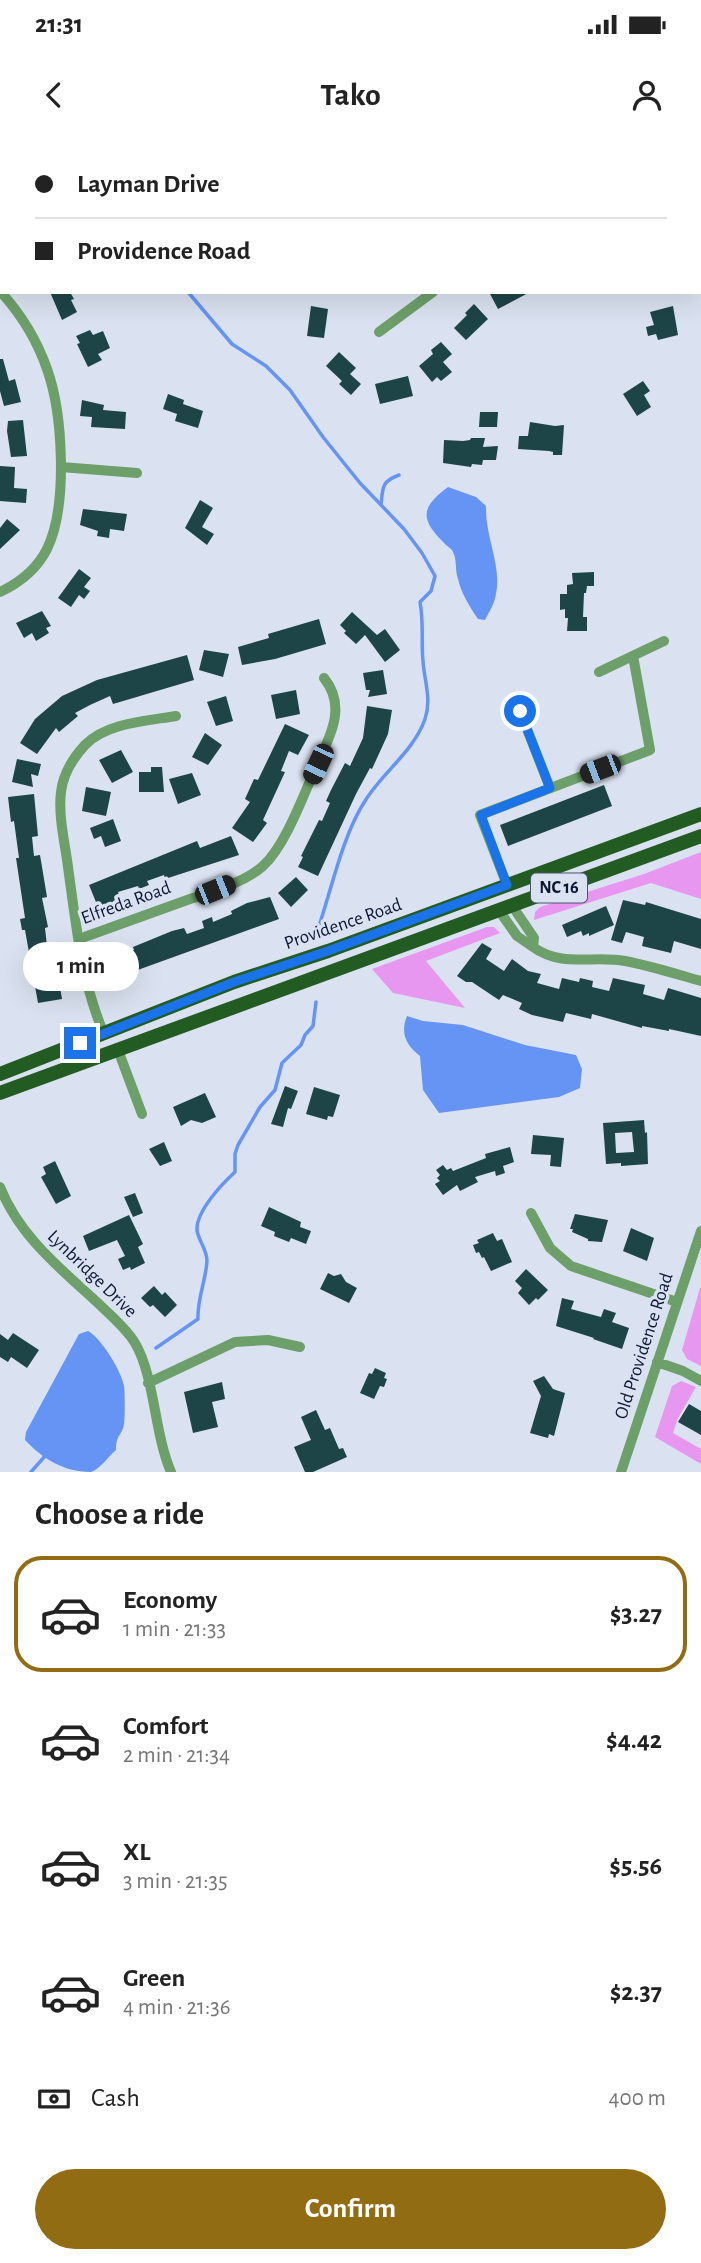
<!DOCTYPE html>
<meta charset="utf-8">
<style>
body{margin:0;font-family:"Alegreya Sans",sans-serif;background:#f6f6f6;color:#222;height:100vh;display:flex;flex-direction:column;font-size:26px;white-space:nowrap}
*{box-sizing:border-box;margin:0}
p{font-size:23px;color:#767676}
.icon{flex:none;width:38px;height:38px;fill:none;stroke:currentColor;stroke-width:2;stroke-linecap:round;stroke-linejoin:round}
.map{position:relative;height:1332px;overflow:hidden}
.side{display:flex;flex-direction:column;background:#fff;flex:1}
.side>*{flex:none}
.banner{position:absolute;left:0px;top:0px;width:702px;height:154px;box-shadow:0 7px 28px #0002;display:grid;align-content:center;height:154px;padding:0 35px;background:#fff}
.end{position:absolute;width:32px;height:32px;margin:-16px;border:9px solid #1a73e8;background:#fff;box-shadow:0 0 0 4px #fff}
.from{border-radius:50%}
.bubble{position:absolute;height:49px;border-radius:24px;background:#fff;box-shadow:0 7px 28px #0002;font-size:23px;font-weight:700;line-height:49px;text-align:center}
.car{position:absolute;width:21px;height:42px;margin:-21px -10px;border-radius:9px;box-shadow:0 0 5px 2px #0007;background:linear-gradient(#222 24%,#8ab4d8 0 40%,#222 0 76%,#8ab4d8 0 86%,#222 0)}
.banner b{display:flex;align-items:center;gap:24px;height:66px;font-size:26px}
.banner b+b{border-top:2px solid #e0e0e0}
.banner i{width:18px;height:18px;background:#222}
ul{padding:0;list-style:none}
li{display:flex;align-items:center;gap:21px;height:116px;margin:0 14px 10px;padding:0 21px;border:4px solid transparent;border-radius:28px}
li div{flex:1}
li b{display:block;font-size:26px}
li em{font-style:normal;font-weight:700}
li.on{border-color:#916c13}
li>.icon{width:63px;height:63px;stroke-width:1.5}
h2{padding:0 35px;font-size:32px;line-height:84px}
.pay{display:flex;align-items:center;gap:18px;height:77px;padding:0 35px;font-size:26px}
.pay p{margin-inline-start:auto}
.cta{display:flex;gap:14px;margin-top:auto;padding:14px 35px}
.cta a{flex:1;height:80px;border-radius:42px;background:#916c13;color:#fff;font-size:28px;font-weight:700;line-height:80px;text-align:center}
.status{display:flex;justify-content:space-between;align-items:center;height:49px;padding:0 35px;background:#fff;direction:ltr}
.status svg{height:19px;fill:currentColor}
header{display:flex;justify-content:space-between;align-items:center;height:91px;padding:0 35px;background:#fff;font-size:32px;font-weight:700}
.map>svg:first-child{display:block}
.green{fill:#e797f0}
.water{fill:#6594f4}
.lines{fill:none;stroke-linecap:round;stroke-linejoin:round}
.stream{stroke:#6594f4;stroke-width:3.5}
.building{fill:#1d4447;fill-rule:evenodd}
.minor{stroke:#6c9f69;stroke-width:10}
.major{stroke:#225c22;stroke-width:14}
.route{stroke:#1a73e8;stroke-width:9}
.labels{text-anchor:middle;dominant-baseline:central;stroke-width:7;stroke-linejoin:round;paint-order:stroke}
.shield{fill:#dae2f1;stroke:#4a556c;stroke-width:2}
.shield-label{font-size:18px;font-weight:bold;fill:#0c1833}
.street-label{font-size:19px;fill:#0c1833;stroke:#dae2f1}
</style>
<div class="status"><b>21:31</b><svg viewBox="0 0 49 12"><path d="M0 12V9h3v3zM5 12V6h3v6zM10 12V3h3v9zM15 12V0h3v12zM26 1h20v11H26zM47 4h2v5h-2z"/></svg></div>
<header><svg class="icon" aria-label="back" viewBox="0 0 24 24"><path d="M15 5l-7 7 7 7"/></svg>Tako<svg class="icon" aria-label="person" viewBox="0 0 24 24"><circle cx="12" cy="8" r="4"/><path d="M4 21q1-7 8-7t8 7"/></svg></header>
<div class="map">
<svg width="701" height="1332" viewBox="0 0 701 1332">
<rect width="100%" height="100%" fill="#dae2f1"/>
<path class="green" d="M701,712V759L651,743L534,780L535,772L540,767L644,734Z
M487,787H494L500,793L426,821L465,868L393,853L372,829Z
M700,1148H701V1226L687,1219L682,1210Z
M681,1241L696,1247L678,1278L673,1293L701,1309V1324L655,1297L672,1246Z"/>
<path class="water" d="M448,347L476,357L486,366C485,397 502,426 496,454C495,463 489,472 485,480L478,479C470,467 461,453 458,439C455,431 457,419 453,412C453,410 446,405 445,404C420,379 420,368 448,347Z
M407,876L423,881L463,885L525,905L576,915L582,929L580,948L559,957L439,973L423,950L420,916C406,905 400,893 407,876Z
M88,1191C101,1198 121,1230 124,1246C125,1250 125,1279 124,1284C122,1296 116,1294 116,1310C109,1316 100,1329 91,1332C63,1332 42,1318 25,1300L26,1292L79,1194Z"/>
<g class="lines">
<path class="stream" d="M20,0L21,2
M188,152L232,204L266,226L290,250L323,297L360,343L404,389L422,413L435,436L431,451L420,462C424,484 421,500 423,521C424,540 432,559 425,579C414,611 382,633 365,661C342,696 331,752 317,792
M381,365C383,347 381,342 399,335
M156,1208L198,1179C197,1159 206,1140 207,1121C207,1109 198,1100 197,1090C196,1071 223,1043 235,1032V1014L238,1005L260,967L275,950L282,923L301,905L305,895L313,886L316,862
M31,1332L46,1315"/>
</g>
<path class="building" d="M50,152H70L74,159L71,160L77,172L62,180Z
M489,152H530L498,169Z
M474,164L488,179L466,200L454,188L467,175L465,173Z
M311,166L328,169L324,198L307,196Z
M673,166L678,195L658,200L656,194L648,196L646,187L654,185L650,172Z
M90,190L93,195L103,191L110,208L98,214L102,220L88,227L77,204L80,203L76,196Z
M441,202L452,214L443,222L452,232L441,241L437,237L432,242L419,226L433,214L431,210Z
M339,212L356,228L350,234L361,244L351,255L339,244L342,241L326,226Z
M0,219H3L9,241L15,239L21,262L4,266L0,251Z
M408,236L413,256L380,264L375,244Z
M643,241L650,251L644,255L651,267L637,276L623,254Z
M168,254L184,260L183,264L203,271L198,288L175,281L177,274L163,269Z
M82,260L104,265L103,270L126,272L125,289L91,287L92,277L80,276Z
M480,272H498L497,287H479Z
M23,280L27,316L11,317L7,291L8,281Z
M530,282L555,286L564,285L562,315H553V312L549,311L518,309L519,296H528Z
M471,298H485L483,307L498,306L496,320H483L482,325L472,324L471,327L443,323L444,300L463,301L470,300Z
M0,326L15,327L14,348L27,349L26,363L0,361Z
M200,360L213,368L202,387L214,394L207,405L185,388Z
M83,369L127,374L124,391L110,389L109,398L97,396L98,391L80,385Z
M7,379L20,390L0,409V388Z
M79,429L91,438L84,447L90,451L84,459L79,455L71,467L58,458Z
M594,432V446H587L586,453H584L583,477H587V491H567L568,478H565V469L560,470V454H567V445L573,444L572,433Z
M42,471L51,486L46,488L49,493L36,501L32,493L24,498L16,483Z
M352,472L377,495L385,489L400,510L385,522L365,495L356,504L344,493L346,491L340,485Z
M319,479L326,504L275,519L242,525L238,507L269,498L268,494Z
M204,510L229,514L223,537L199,530Z
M187,515L194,540L113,564L110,556L90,565L75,573L78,576L59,592L56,588L37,614L20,603L35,579L62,556L97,540Z
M383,530L387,554L368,557L370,550H366L363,533Z
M296,550L300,574L276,579L271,555Z
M226,556L233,581L216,586L207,562Z
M367,566L392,570L388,594L372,629L370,628L356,654L318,736L298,727L303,717L301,716L319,680L322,681L330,663L326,661L331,650L345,623L350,626L363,598Z
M285,584L309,595L298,615L289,611L281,631L285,632L263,680L267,683L253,702L232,688L250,662L245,659L254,639L258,640Z
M205,593L222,605L208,625L192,617Z
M121,610L133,632L112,643L99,620Z
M17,619L41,624L38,636L31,634L33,647L12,642Z
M151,627H162L164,652H139V632H151Z
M192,633L201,655L178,664L169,639Z
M604,645L612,666L508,706L500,685Z
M86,647L111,652L106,676L82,671Z
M34,654L38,696L32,697L34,716L40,715L47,757L42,758L48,787L45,788L47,806L53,805L62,859L38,863L25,790H22L20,779L25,778L16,718H19L14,681L11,682L8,657Z
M113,679L121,701L105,707L101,696L94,699L90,688Z
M231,696L239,715L165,739L164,735L147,741L149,745L139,749L138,746L118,752L121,759L98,767L89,745L197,701L200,708Z
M296,737L308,750L291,767L278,753Z
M270,757L279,779L110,840L104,822L134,810L133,807L172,791L184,788L187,794L204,788L202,781L212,777L213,782L232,774L231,771L247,763Z
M623,760L645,765L646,762L701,779V809L674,801L671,813L642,806L644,797L626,792L622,803L611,800Z
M606,766L614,785L589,796V793L583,796L581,791L567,797L562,785Z
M482,803L492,809L486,819L504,831L512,819L528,831L541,834L537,843L559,849L562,838L579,842L580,838L593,841L592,847L609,851L613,838L645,845L643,854L664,860L668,848L701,858V896L669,889V891L642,886V888L592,874L591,879L566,873L563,882L532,875L519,869L522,863L503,855L499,860L472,842H466L457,836Z
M285,946L298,951L291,969L288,968L283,987L271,984Z
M314,947L340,955L333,977L328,976L327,980L306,974Z
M205,953L216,977L202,983L191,980L181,986L173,967Z
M644,980L645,993L647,992L648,1024L621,1026V1023L606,1024L603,983ZM632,992L634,1012L616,1013L615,993Z
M533,995L564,998L561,1027L550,1026L551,1015L531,1014Z
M164,1002L172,1021L160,1026L149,1009Z
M510,1007L514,1022L503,1026L505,1033L496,1036L495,1031L475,1037L478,1042L460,1051L457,1045L443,1055L435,1044L440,1041L437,1038L440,1035L436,1030L443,1025L447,1030L451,1028L453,1031L486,1018L485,1014Z
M55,1021L71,1056L56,1064L41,1037L46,1034L43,1027Z
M135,1053L143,1073L133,1077L124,1057Z
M269,1067L301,1082L300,1087L311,1091L306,1104L291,1098L289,1102L274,1096L275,1092L261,1086Z
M575,1074L608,1080L602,1102L588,1101V1099L572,1092L573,1089H570Z
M129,1075L143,1104L138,1107L145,1123L131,1130L130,1127L123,1130L118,1119L125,1116L117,1100L89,1111L83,1096Z
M631,1088L654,1098L647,1121L623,1111Z
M493,1093L497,1101L502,1099L512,1122L491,1131L484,1117L482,1118L479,1112L476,1113L473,1105L479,1103L477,1100Z
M526,1129L548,1150L538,1160L536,1158L529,1165L518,1153L522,1148L515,1141Z
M328,1133L334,1136L341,1134L346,1142L357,1148L349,1163L320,1149Z
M154,1146L162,1155L165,1152L177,1165L165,1177L153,1165L150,1167L141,1158Z
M562,1158L574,1161L571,1169L601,1177L604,1169L616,1173L612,1182L629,1188L622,1209L593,1199L594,1198L556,1186Z
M13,1193L39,1210L27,1228L11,1217L8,1222L0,1217V1194L8,1200Z
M375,1228L386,1233L384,1238L387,1239L384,1247L380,1246L374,1259L360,1253L369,1233L372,1234Z
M544,1236L553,1249L565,1253L554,1296L549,1294L548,1298L530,1293L541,1256L533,1241Z
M222,1242L225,1259L212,1262L218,1287L193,1293L184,1252Z
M689,1264L701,1271V1295L678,1282Z
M316,1270L325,1290L330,1288L339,1309L343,1308L347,1317L313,1332H305L294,1307L311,1300L301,1277Z"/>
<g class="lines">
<path class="minor" d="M673,0L674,2
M309,2L311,0
M700,95L701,98
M0,151C21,174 37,200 47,229C63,274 68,366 47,409C37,429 19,443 0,452
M379,192L433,152
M61,327L137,333
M599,532L664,501
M520,571L550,648
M507,745L480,675L650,610L633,516
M498,769L517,796L533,807L534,798L511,764
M79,799C116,786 153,772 190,759C213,751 244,743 263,726C287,704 306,648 320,618C333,591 345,564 324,538
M533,807C562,828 594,815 625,821C651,826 676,834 701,841
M104,894C81,840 76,784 68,727C65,703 58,676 61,652C63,635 73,618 85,605C106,583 147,581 176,576
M118,910L142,974
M0,1047C20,1097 60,1128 99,1164C111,1176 126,1188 135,1203C155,1237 154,1293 171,1332
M531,1073L550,1108L571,1126L677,1162
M657,1222L683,1231L701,1241
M148,1243L235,1202L268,1200L300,1207
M621,1332L701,1091"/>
<path class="major" d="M0,934L234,842L328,811L701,674
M0,953L701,696"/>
</g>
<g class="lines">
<path class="route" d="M80,903L234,842L328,811L507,745L481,675L550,648L520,571"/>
</g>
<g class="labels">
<rect class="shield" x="531" y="733.5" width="56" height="29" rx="5"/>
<g class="shield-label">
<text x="559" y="748">NC 16</text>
</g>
<g class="street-label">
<text transform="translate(126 763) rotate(-20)">Elfreda Road</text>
<text transform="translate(343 784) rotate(-19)">Providence Road</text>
<text transform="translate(92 1134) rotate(44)">Lynbridge Drive</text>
<text transform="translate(644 1206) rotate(-72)">Old Providence Road</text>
</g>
</g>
</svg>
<i class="end from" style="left:520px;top:571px"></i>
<i class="end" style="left:80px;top:903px"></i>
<div class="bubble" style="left:23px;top:802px;width:116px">1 min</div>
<i class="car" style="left:318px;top:624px;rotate:205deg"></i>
<i class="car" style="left:600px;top:629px;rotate:249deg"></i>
<i class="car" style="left:215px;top:750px;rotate:68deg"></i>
<div class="banner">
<b><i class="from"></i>Layman Drive</b>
<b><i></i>Providence Road</b>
</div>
</div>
<section class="side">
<h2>Choose a ride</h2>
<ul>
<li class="on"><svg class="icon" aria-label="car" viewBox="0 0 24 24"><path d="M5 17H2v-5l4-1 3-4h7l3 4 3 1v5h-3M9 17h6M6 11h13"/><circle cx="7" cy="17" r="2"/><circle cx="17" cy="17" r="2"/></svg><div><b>Economy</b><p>1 min · 21:33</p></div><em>$3.27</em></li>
<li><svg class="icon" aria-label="car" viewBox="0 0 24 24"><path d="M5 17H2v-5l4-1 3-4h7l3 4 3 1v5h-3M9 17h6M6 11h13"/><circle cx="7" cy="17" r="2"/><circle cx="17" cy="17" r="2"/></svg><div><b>Comfort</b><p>2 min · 21:34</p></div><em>$4.42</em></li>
<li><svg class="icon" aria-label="car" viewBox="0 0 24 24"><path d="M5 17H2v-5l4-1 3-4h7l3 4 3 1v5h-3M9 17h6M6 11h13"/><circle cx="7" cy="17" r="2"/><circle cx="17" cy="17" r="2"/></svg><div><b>XL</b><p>3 min · 21:35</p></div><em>$5.56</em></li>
<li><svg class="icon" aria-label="car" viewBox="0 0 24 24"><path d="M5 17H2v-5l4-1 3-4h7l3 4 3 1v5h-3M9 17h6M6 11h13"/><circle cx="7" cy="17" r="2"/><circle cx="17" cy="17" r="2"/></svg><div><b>Green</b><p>4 min · 21:36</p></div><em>$2.37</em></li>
</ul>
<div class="pay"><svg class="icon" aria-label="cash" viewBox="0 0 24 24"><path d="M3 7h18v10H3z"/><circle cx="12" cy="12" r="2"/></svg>Cash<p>400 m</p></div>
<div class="cta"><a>Confirm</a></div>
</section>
